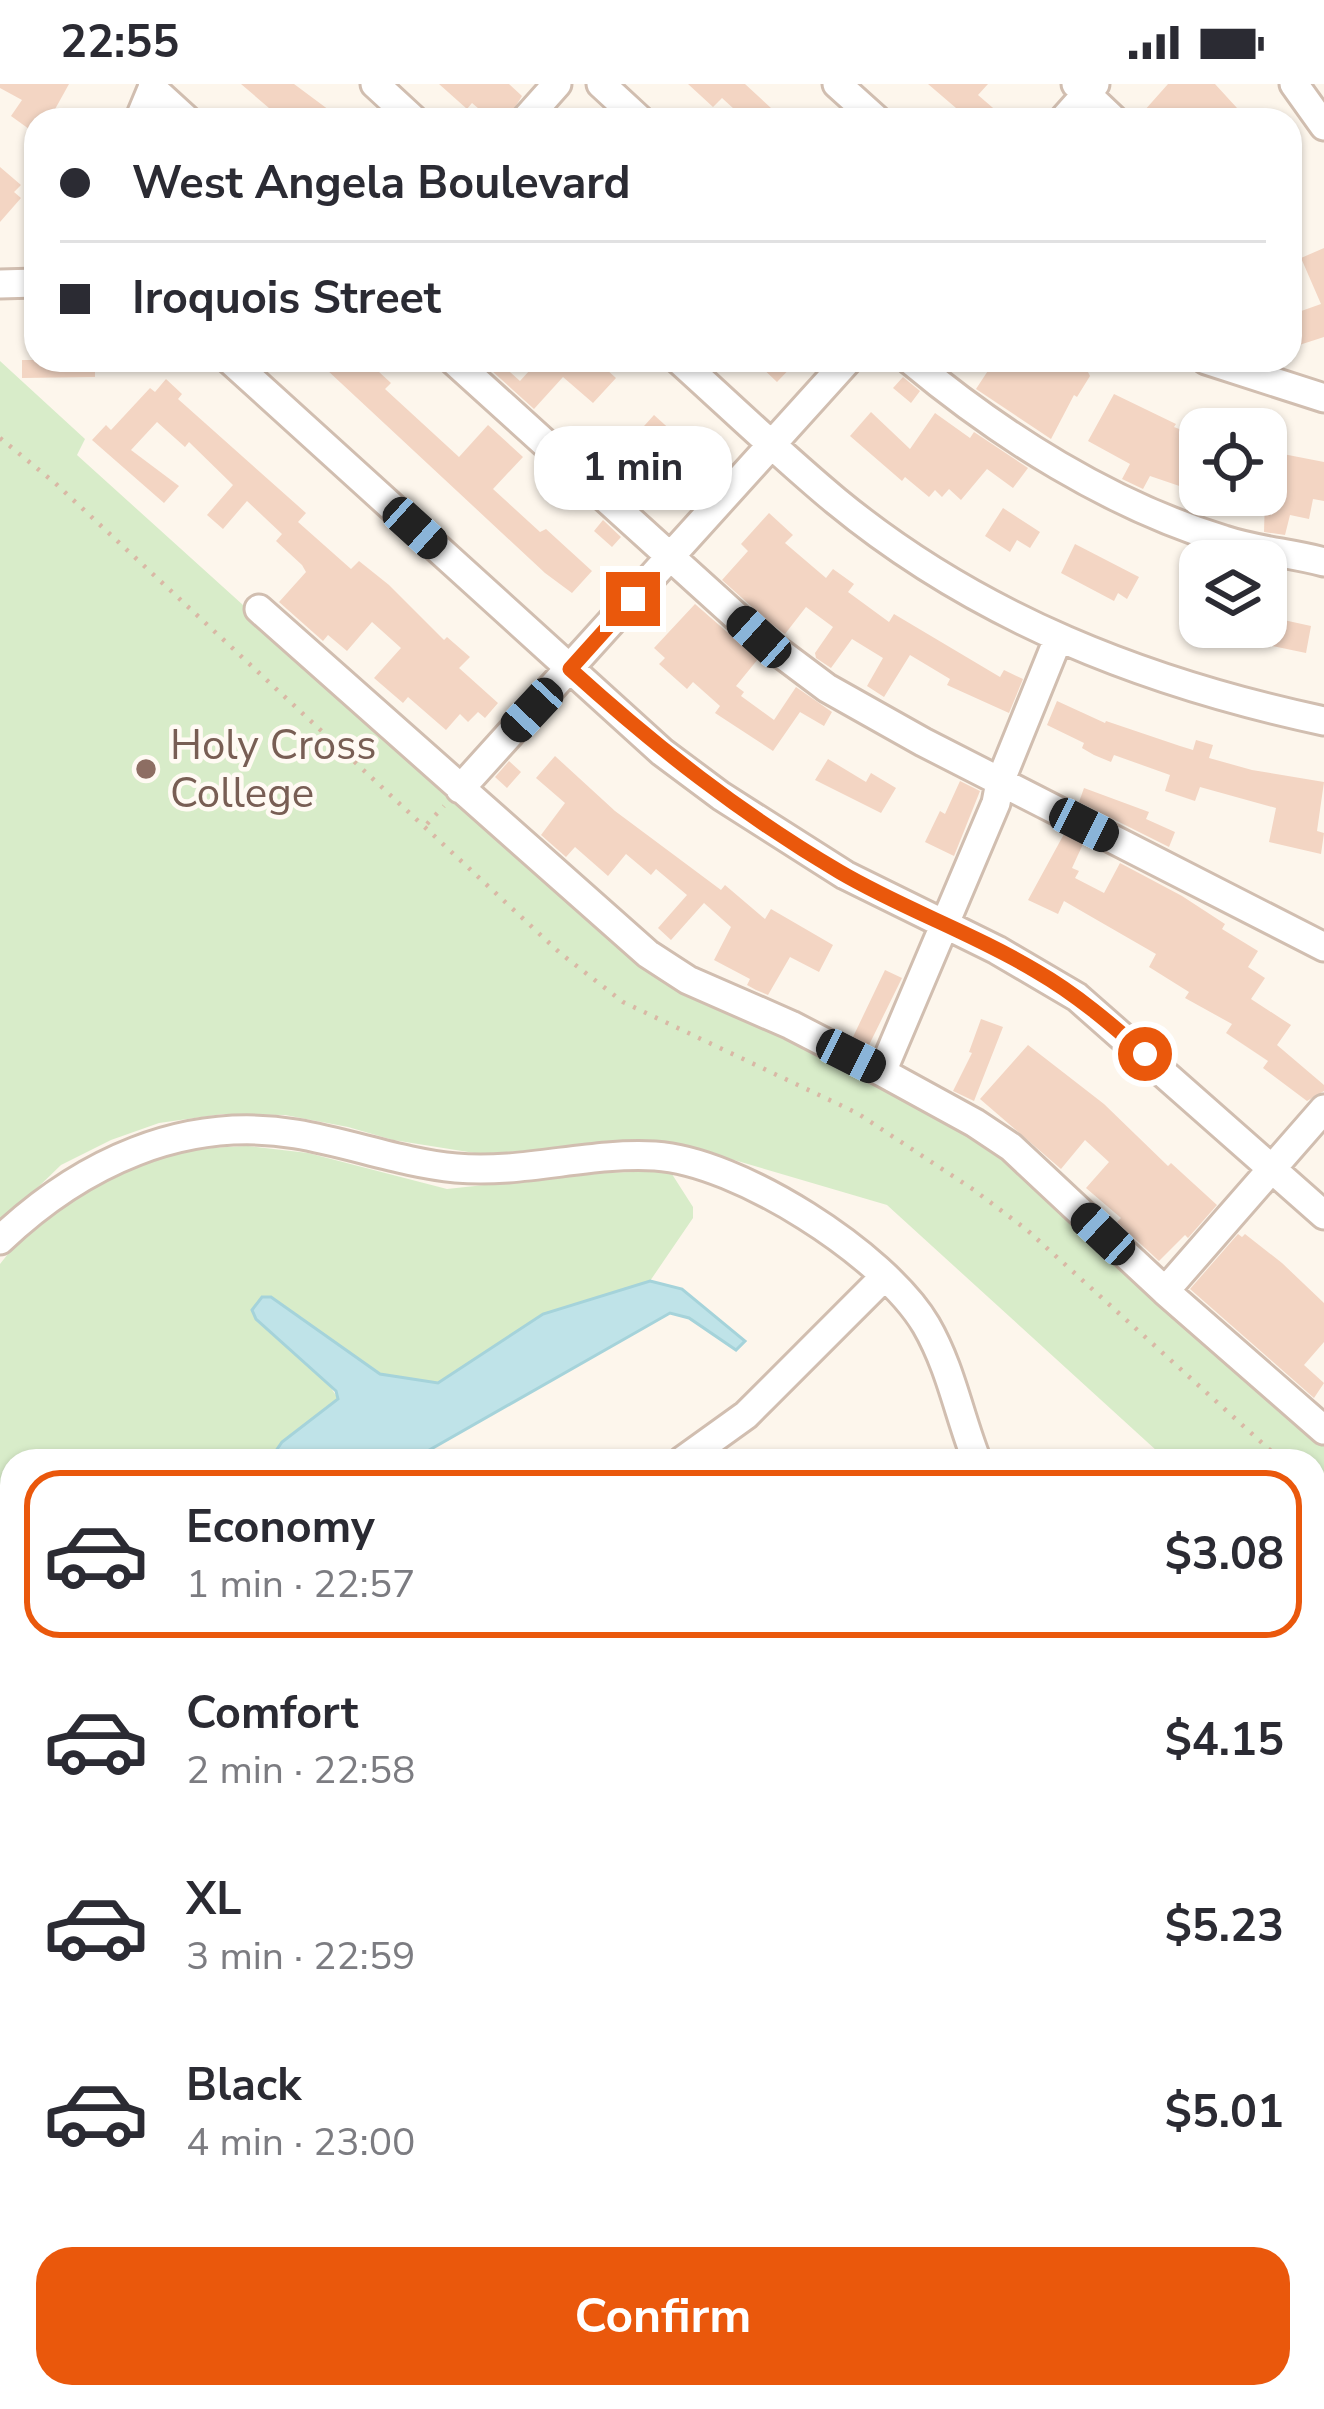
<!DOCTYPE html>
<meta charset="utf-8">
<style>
body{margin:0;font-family:"Nunito Sans",sans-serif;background:#f2f2f3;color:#2b2b33;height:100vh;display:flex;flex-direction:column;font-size:45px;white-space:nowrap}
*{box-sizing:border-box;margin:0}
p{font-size:39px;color:#7c7c81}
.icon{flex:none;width:66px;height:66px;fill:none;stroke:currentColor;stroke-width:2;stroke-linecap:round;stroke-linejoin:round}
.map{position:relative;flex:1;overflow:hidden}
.side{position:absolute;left:0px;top:1365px;width:1326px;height:960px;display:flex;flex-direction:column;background:#fff;border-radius:36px 36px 0 0;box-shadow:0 3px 9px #0004}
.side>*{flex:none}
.banner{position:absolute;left:24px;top:24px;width:1278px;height:264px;border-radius:36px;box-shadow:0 3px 9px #0004;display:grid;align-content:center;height:264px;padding:0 36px;background:#fff}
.fabs{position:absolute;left:1179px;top:324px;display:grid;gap:24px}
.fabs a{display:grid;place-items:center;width:108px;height:108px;border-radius:24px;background:#fff;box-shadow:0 3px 9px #0004;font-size:60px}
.end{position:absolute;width:54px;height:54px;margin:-27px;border:15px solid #ea580c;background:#fff;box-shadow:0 0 0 6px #fff}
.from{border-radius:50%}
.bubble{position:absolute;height:84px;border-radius:36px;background:#fff;box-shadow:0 3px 9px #0004;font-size:39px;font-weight:700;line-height:84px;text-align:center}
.car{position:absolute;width:36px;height:72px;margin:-36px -18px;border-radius:15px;box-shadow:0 0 9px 3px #0007;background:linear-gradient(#222 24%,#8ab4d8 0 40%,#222 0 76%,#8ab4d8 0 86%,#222 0)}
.banner b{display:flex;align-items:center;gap:42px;height:114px;font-size:45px}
.banner b+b{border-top:3px solid #e1e1e2}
.banner i{width:30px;height:30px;background:#2b2b33}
ul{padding:21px 0 0;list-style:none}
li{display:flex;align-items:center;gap:36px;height:168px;margin:0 24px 18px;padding:0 12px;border:6px solid transparent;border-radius:36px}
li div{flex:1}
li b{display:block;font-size:45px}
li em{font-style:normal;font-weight:700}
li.selected{border-color:#ea580c}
li>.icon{width:108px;height:108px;stroke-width:1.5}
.action{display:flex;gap:24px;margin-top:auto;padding:24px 36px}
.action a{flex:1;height:138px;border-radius:36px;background:#ea580c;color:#fff;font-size:48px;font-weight:700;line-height:138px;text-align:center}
.status{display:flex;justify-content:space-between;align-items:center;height:84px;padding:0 60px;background:#fff;direction:ltr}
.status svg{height:33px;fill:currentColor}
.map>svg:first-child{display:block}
.green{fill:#d8ecc9}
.water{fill:#bfe3e8;stroke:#a5d3da;stroke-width:3}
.building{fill:#f3d5c3}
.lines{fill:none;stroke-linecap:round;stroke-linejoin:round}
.minor-casing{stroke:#d1beb0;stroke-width:33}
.path{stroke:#d9b8a5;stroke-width:4.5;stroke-dasharray:3 9;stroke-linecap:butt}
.minor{stroke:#fff;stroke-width:27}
.route{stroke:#ea580c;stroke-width:15}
.education-dot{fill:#8d6e63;stroke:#fffaf3;stroke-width:4.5}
.labels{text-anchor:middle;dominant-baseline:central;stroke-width:9;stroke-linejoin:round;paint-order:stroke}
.education-label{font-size:42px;fill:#785e54;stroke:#fffaf3;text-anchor:start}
</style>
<div class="status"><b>22:55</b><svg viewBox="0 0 49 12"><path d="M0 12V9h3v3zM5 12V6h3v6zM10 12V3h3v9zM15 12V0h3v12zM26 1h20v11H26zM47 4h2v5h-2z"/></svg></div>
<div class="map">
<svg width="1324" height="2325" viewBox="0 0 1324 2325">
<rect width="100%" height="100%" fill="#fdf6ec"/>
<path class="green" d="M0,277L85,355L77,371L533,783L862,990L1005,1069L1324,1358V1519L1314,1510V1377H1168L887,1121L693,1064L597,1061L481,1070L393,1056L348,1043L285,1031L223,1030L159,1039L111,1056L61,1081L0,1140Z
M248,1062L308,1069L447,1105L597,1089L670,1087L693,1123V1134L650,1197L543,1230L438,1299L380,1290L271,1213L339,1316L282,1358L269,1377H12V1419L0,1418V1180C43,1123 122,1079 192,1067C210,1063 230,1063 248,1062Z
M0,1474L12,1489V1593H0Z"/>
<path class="water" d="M650,1197L682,1205L745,1257L736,1266L689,1234L670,1229L410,1377H269L282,1358L338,1315L336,1307L256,1235L252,1226L262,1213H271L380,1290L438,1299L543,1230Z
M0,1418L12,1419V1489L0,1474Z
M1324,1727V2017L1314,2021V1732Z
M12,1777V2010L0,2012V1780Z"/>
<path class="building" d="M0,0H69L49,36H36V50L11,32L22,16L0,4Z
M241,0H294L329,26L320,36H283Z
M439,0H509L522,12L507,36H492L472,19L467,25Z
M688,0H745L784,36H746L722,14L713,23Z
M928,0H988L978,11L1007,36H970Z
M1168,0H1215L1237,24L1224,36H1155L1144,27Z
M0,83L21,101L14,108L21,114L0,138Z
M1324,164V253L1290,264V231L1321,220L1301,174Z
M22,276H95V293L22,294Z
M336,276H366L391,299L385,305L459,373L488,341L523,373L493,405L540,448L546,445L592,487L572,509L545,489L327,286Z
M480,276H503L500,279L520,297L539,276H596L616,294L593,319L563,293L534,325Z
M754,276H798L777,298Z
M995,276H1068L1088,288L1090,292L1077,313L1074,311L1051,355L976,305Z
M903,293L920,307L911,319L893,304Z
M166,295L182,310L178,315L306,429L298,438L351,485L359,477L389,501L444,556L447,553L470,573L459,584L498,619L485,634L478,628L468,638L460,630L446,646L408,613L403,619L374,594L401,564L372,538L347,567L328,551L323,557L279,518L306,488L302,481L276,457L282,450L247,417L223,445L207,431L233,401L189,358L185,363L157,338L131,366L179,402L164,419L92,356L106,341L111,346L150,304L155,308Z
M1114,310L1176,340L1174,343L1200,353V409L1150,392L1143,405L1122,395L1130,380L1088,357Z
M871,328L910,365L935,329L970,354L974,348L1028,384L1013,404L987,385L961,416L949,405L942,413L935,406L929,413L905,393L902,397L850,352Z
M654,331L684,358L666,379L635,352Z
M1283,370L1324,378V417L1313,415L1309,435L1290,431L1285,451L1264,448L1266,378L1280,383Z
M1003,424L1040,448L1030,464L1017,456L1010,468L985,452Z
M769,429L793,451L785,459L826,494L833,485L854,500L848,508L889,538L894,530L1000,593L1004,586L1023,595L1009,629L947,601L950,595L910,571L884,613L867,602L883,574L852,555L831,584L816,574L815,569L833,543L806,523L785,550L770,539L722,496L748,467L741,460Z
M603,436L621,453L612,463L594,447Z
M1075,460L1139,493L1127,515L1118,509L1114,517L1061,489Z
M695,520L758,575L736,602L744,608L741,612L774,636L796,603L832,628L824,642L800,628L773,667L715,629L720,622L693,598L687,605L659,580L665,574L654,564Z
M1266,532L1311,542L1306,569L1210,549L1211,543H1266Z
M1057,617L1105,639L1106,637L1180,662L1193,666L1196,656L1213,661L1209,674L1252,686L1324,698L1317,747L1324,749L1321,770L1269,758L1276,724L1200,703L1195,717L1165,707L1170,691L1114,671L1111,678L1094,671L1082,664L1084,659L1047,641Z
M555,672L615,727L721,806L725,801L765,835L771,825L833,861L819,888L790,873L768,911L756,906L747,901L750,895L714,876L731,843L704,819L671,856L658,844L687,811L656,785L651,791L626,770L608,792L575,763L566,773L541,751L565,719L536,694Z
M828,675L866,698L871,689L896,704L881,729L815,696Z
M509,677L521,688L507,704L495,693Z
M960,697L980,707L954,772L925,758L940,727L945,730Z
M1084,704L1149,728L1146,735L1175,748L1169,763L1079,718Z
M1064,750L1083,760L1072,784L1079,787L1075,794L1104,809L1120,779L1182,812L1225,840L1222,845L1258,867L1248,883L1265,894L1251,915L1291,941L1277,961L1324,1001V1007L1307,1017L1263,984L1268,977L1226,949L1232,940L1185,914L1189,908L1149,883L1156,870L1064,817L1058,830L1028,816Z
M885,886L902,894L869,961L853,953Z
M981,935L1003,943L974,1017L953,1007L972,969L969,968Z
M1028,961L1104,1020L1168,1082L1171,1079L1217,1121L1188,1154L1185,1151L1159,1177L1117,1138L1121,1134L1086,1104L1109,1078L1085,1056L1061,1085L980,1015Z
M1238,1150L1242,1153L1245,1150L1282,1179L1324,1219V1258L1304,1281L1324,1299L1314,1314L1190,1205Z"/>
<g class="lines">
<defs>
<path id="minor" d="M375,0L414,36
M601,0L640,36
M837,0L877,36
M1076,0L1114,36
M1294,0L1324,42
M152,4L187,36
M139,36L154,0
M525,36L557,0
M1063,36L1095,0
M0,200L36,199
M230,276L662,668L721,712L845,791L997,866L1077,913L1324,1131
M453,276L759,553L827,604L923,658L1324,863
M679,276C731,323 782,372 836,417C978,534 1146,599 1324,637
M910,276C1001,352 1110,421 1224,456C1257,467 1291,469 1324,478
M1206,276L1324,314
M259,525L648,870L688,896L791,941L882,988L975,1039L1011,1063L1165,1207L1324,1346
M460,705L848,276
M882,988L996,719L1000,698L1058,555
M0,1156C80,1080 183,1031 296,1050C350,1059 402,1079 456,1084C523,1090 589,1068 655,1072C738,1077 884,1170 926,1241C951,1284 959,1332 977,1377
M1165,1207L1324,1025
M682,1377L746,1331L883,1194
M1314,1654L1324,1650
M0,2094L12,2088
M1314,2103L1324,2100
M0,2239L12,2251
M1314,2246L1324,2248
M79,2313L92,2325
M810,2325L812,2313
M895,2325L900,2313"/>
</defs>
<use href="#minor" class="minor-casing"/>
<path class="path" d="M0,354L55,399L560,869L623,918L857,1029L974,1106L1027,1146L1282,1377
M427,740L444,722
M1314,1406L1324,1415
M0,2059L12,2055
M1314,2064L1324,2060"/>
<use href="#minor" class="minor"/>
</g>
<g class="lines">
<path class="route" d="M633,515L570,585C655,662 741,730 840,788C903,825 973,849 1036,887C1076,910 1111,940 1145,970"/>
</g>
<circle class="education-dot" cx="146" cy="685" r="12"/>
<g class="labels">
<g class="education-label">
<text x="170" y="661">Holy Cross<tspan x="170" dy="48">College</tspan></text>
</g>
</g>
</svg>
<div class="fabs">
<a><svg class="icon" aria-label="locate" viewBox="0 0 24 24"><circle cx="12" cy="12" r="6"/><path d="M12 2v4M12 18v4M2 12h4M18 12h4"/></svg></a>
<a><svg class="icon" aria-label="layers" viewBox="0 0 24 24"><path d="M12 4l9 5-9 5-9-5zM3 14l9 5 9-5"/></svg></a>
</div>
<i class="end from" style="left:1145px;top:970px"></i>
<i class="end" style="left:633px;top:515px"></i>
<div class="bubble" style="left:534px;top:342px;width:198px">1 min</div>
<i class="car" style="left:415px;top:444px;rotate:132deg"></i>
<i class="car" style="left:759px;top:553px;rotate:312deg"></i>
<i class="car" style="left:532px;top:626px;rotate:223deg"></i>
<i class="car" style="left:1084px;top:741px;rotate:117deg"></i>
<i class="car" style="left:851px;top:972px;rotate:117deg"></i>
<i class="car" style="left:1103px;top:1150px;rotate:313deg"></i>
<div class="banner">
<b><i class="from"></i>West Angela Boulevard</b>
<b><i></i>Iroquois Street</b>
</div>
<section class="side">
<ul>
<li class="selected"><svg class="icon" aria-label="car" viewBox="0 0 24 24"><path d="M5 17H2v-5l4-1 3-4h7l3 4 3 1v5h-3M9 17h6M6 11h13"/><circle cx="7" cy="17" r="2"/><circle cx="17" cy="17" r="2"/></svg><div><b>Economy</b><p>1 min · 22:57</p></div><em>$3.08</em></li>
<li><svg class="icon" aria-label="car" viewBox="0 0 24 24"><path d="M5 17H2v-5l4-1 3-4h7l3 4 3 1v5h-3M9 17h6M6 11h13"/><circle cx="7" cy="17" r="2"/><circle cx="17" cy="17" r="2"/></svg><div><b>Comfort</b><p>2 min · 22:58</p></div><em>$4.15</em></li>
<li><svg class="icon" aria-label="car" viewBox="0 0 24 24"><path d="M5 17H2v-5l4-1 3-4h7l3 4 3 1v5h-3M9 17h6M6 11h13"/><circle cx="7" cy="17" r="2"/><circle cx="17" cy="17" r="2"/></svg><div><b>XL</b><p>3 min · 22:59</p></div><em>$5.23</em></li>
<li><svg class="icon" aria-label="car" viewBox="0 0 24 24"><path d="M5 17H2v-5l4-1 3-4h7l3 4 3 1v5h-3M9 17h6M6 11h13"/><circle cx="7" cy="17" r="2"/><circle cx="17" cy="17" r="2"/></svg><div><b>Black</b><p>4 min · 23:00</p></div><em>$5.01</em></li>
</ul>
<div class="action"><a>Confirm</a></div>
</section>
</div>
